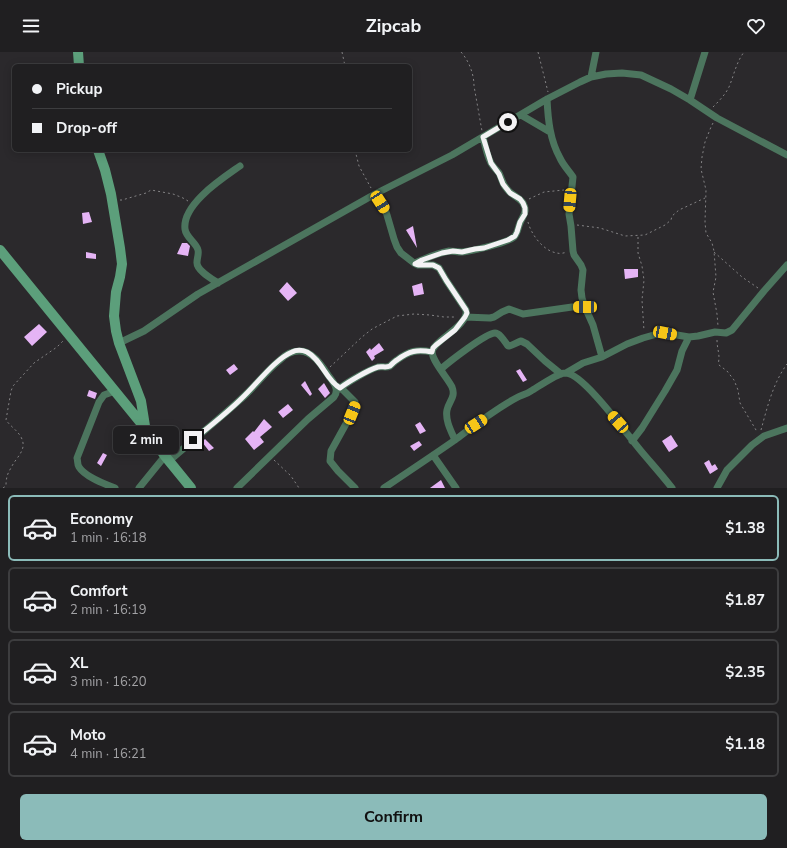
<!DOCTYPE html>
<meta charset="utf-8">
<style>
body{margin:0;font-family:"Nunito Sans",sans-serif;background:#28272a;color:#f1f3f6;height:100vh;display:flex;flex-direction:column;font-size:15px;white-space:nowrap}
*{box-sizing:border-box;margin:0}
p{font-size:13px;color:#a2a2a5}
.icon{flex:none;width:22px;height:22px;fill:none;stroke:currentColor;stroke-width:2;stroke-linecap:round;stroke-linejoin:round}
.map{position:relative;height:436px;overflow:hidden}
.details{display:flex;flex-direction:column;background:#201f21;flex:1}
.details>*{flex:none}
.top-card{position:absolute;left:12px;top:12px;width:400px;height:88px;border-radius:6px;box-shadow:0 2px 10px #0003,0 0 0 1px #3d3d3f;display:grid;align-content:center;height:88px;padding:0 20px;background:#201f21}
.end{position:absolute;width:18px;height:18px;margin:-9px;border:5px solid #f3f2f4;background:#111;box-shadow:0 0 0 2px #111}
.from{border-radius:50%}
.bubble{position:absolute;height:28px;border-radius:6px;background:#201f21;box-shadow:0 2px 10px #0003,0 0 0 1px #3d3d3f;font-size:13px;font-weight:700;line-height:28px;text-align:center}
.car{position:absolute;width:12px;height:24px;margin:-12px -6px;border-radius:5px;box-shadow:0 0 3px 1px #0007;background:linear-gradient(#f5c518 24%,#345 0 40%,#f5c518 0 76%,#345 0 86%,#f5c518 0)}
.top-card b{display:flex;align-items:center;gap:14px;height:38px;font-size:15px}
.top-card b+b{border-top:1px solid #3d3d3f}
.top-card i{width:10px;height:10px;background:#f1f3f6}
ul{padding:7px 0 0;list-style:none}
li{display:flex;align-items:center;gap:12px;height:66px;margin:0 8px 6px;padding:0 12px;border:2px solid #3d3d3f;border-radius:6px}
li div{flex:1}
li b{display:block;font-size:15px}
li em{font-style:normal;font-weight:700}
li.on{border-color:#8bbbb9}
li>.icon{width:36px;height:36px;stroke-width:1.5}
.cta{display:flex;gap:8px;margin-top:auto;padding:8px 20px}
.cta a{flex:1;height:46px;border-radius:6px;background:#8bbbb9;color:#111;font-size:16px;font-weight:700;line-height:46px;text-align:center}
header{display:flex;justify-content:space-between;align-items:center;height:52px;padding:0 20px;background:#201f21;font-size:18px;font-weight:700}
.map>svg:first-child{display:block}
.building{fill:#e5b4f5}
.lines{fill:none;stroke-linecap:round;stroke-linejoin:round}
.path{stroke:#848385;stroke-width:1;stroke-dasharray:2 3;stroke-linecap:butt}
.street{stroke:#4c755e;stroke-width:7}
.secondary{stroke:#5c9f7b;stroke-width:10}
.route{stroke:#f3f2f4;stroke-width:5}
</style>
<header><svg class="icon" aria-label="menu" viewBox="0 0 24 24"><path d="M4 6h16M4 12h16M4 18h16"/></svg>Zipcab<svg class="icon" aria-label="heart" viewBox="0 0 24 24"><path d="M12 20l-8-8c-3-5 5-10 8-4 3-6 11-1 8 4z"/></svg></header>
<div class="map">
<svg width="787" height="436" viewBox="0 0 787 436">
<rect width="100%" height="100%" fill="#2b292c"/>
<path class="building" d="M89,160L92,170L83,172L82,161Z
M413,174L417,196L406,178Z
M182,191H187L190,194L188,204L177,202Z
M86,200L96,202V207L86,206Z
M624,217H638V225L625,227Z
M287,230L297,241L288,249L279,239Z
M422,231L424,242L414,244L412,234Z
M39,272L47,280L32,294L24,285Z
M379,291L384,298L374,304L375,306L372,309L366,300L370,296L371,298Z
M234,312L238,317L230,323L226,318Z
M520,317L527,328L523,330L516,319Z
M305,329L312,342L310,344L301,333Z
M324,331L330,341L325,346L318,337Z
M89,338L97,341L95,347L87,344Z
M288,352L293,358L283,366L278,360Z
M264,367L272,375L260,385L264,390L254,398L245,387L253,379L254,380Z
M420,370L426,379L420,382L415,373Z
M671,383L678,394L669,400L662,389Z
M205,387L214,396L209,399L202,390Z
M419,389L422,393L414,399L410,394Z
M103,401L107,403L101,414L97,411Z
M709,408L712,414L715,412L718,417L710,422L704,411Z
M441,428L445,436H430Z"/>
<g class="lines">
<path class="path" d="M342,0L345,14
M461,0C469,9 474,22 474,34L482,79
M538,0L548,40
M713,55C719,49 725,43 729,35C734,23 736,11 744,0
M713,71L711,75L705,90L702,105L701,117L706,138L705,170L706,181L712,191L714,199L716,225L713,240L717,262L718,274
M355,98L359,114L371,136
M529,147L544,140L564,138
M120,148H122L146,141L151,138L173,142L183,146L188,149
M528,170C531,182 543,199 557,201C560,202 564,201 567,200
M577,173L600,176L625,184L645,183L665,173L671,168L672,164L679,158L705,146
M638,185V201L642,214L644,228L642,248L644,279
M714,200L742,225L758,236
M717,288C717,295 719,300 719,306C719,308 718,311 719,313L727,319L734,328L738,338L740,351L756,378V381
M330,315L362,285L372,277L397,264L414,262L430,263L444,265H456
M761,378C767,356 773,331 787,312
M274,408L291,424L299,436
M3,436L6,434C6,427 7,422 11,416C16,405 28,398 21,385C17,378 10,374 6,368L11,339L13,334L34,311L57,295L63,289"/>
<path class="street" d="M591,25L596,0
M547,47C548,68 550,88 560,106C563,113 569,119 573,125L569,162L571,174L573,199L574,203L581,213L583,218L581,238L582,246L585,255L593,273L602,305
M690,48L705,0
M521,63L550,80
M375,142L385,157L387,163L394,187L397,195L401,201L414,211L418,213H433L439,216L446,228L466,258C469,273 438,286 433,297C428,305 448,326 452,335C456,345 449,349 447,358C445,368 451,379 455,388
M415,211C426,206 437,201 449,199C454,199 457,200 462,200C472,199 507,191 514,185C518,181 518,175 520,171C523,163 528,160 523,151C519,145 511,143 507,137C502,132 502,127 499,121C497,118 493,115 491,111C487,104 485,94 483,85
M218,231C212,227 196,218 197,210C197,206 199,202 198,198C196,190 186,186 185,177C182,152 223,126 240,114
M465,265L490,266L494,265L502,260L509,257L523,262L572,255H585
M119,291L144,279L198,242L375,142L452,103L547,47L580,30L591,25L606,22L622,21L641,23L671,37L690,48L717,66L787,103
M441,317C449,310 486,281 495,281C500,281 505,290 508,294C512,294 517,290 521,289L527,292L545,309L561,322
M566,321L583,311L602,305L627,292L643,286L657,282L665,281L689,285
M335,333L343,338L355,350L352,361L331,399L330,409L338,419L355,436
M340,336C348,330 368,318 378,315C382,314 386,316 390,314C392,312 395,309 397,308C409,299 417,297 432,300
M632,389L642,376L665,339L677,318L682,299L689,285L698,284L715,280L726,281L732,278L764,239L787,213
M433,403L456,436
M169,409C193,388 218,368 241,347C255,335 266,319 280,308C285,303 292,299 299,299C312,298 322,314 328,323C333,330 340,337 334,345L308,367L237,436
M115,436C105,432 85,425 79,415C77,412 78,409 77,406L99,350L104,343L115,339
M139,436L165,404
M384,436C408,420 432,404 455,388C475,373 495,357 518,345C522,343 527,342 531,339C538,335 559,320 566,321C584,322 628,384 641,399C651,411 662,423 672,436
M717,436L727,418L752,393L764,384L787,376"/>
<path class="secondary" d="M78,0L79,14
M98,98L105,118L111,142L120,196L122,212L120,225L116,240L114,264L116,279L119,291L141,349L145,374
M0,198L145,376L165,404L191,436"/>
</g>
<g class="lines">
<path class="route" d="M193,388C210,374 227,361 242,346C256,333 275,307 292,300C296,298 302,298 307,300C322,308 326,328 340,336C348,330 368,318 378,315C382,314 386,316 390,314C392,312 395,309 397,308C409,299 417,297 432,300L433,296L436,293L455,278L465,265L467,261L466,258L446,228L439,216L433,213H418L415,212L422,208L442,201L453,199L462,200L475,197L484,196L508,188L515,184L517,180L520,170L525,162V156L523,151L520,147L510,141L503,132L499,122L491,111L483,85L508,70"/>
</g>
</svg>
<i class="end from" style="left:508px;top:70px"></i>
<i class="end" style="left:193px;top:388px"></i>
<div class="bubble" style="left:113px;top:374px;width:66px">2 min</div>
<i class="car" style="left:570px;top:148px;rotate:185deg"></i>
<i class="car" style="left:380px;top:150px;rotate:147deg"></i>
<i class="car" style="left:585px;top:255px;rotate:270deg"></i>
<i class="car" style="left:665px;top:281px;rotate:101deg"></i>
<i class="car" style="left:352px;top:361px;rotate:22deg"></i>
<i class="car" style="left:618px;top:370px;rotate:319deg"></i>
<i class="car" style="left:476px;top:372px;rotate:57deg"></i>
<div class="top-card">
<b><i class="from"></i>Pickup</b>
<b><i></i>Drop-off</b>
</div>
</div>
<section class="details">
<ul>
<li class="on"><svg class="icon" aria-label="car" viewBox="0 0 24 24"><path d="M5 17H2v-5l4-1 3-4h7l3 4 3 1v5h-3M9 17h6M6 11h13"/><circle cx="7" cy="17" r="2"/><circle cx="17" cy="17" r="2"/></svg><div><b>Economy</b><p>1 min · 16:18</p></div><em>$1.38</em></li>
<li><svg class="icon" aria-label="car" viewBox="0 0 24 24"><path d="M5 17H2v-5l4-1 3-4h7l3 4 3 1v5h-3M9 17h6M6 11h13"/><circle cx="7" cy="17" r="2"/><circle cx="17" cy="17" r="2"/></svg><div><b>Comfort</b><p>2 min · 16:19</p></div><em>$1.87</em></li>
<li><svg class="icon" aria-label="car" viewBox="0 0 24 24"><path d="M5 17H2v-5l4-1 3-4h7l3 4 3 1v5h-3M9 17h6M6 11h13"/><circle cx="7" cy="17" r="2"/><circle cx="17" cy="17" r="2"/></svg><div><b>XL</b><p>3 min · 16:20</p></div><em>$2.35</em></li>
<li><svg class="icon" aria-label="car" viewBox="0 0 24 24"><path d="M5 17H2v-5l4-1 3-4h7l3 4 3 1v5h-3M9 17h6M6 11h13"/><circle cx="7" cy="17" r="2"/><circle cx="17" cy="17" r="2"/></svg><div><b>Moto</b><p>4 min · 16:21</p></div><em>$1.18</em></li>
</ul>
<div class="cta"><a>Confirm</a></div>
</section>
